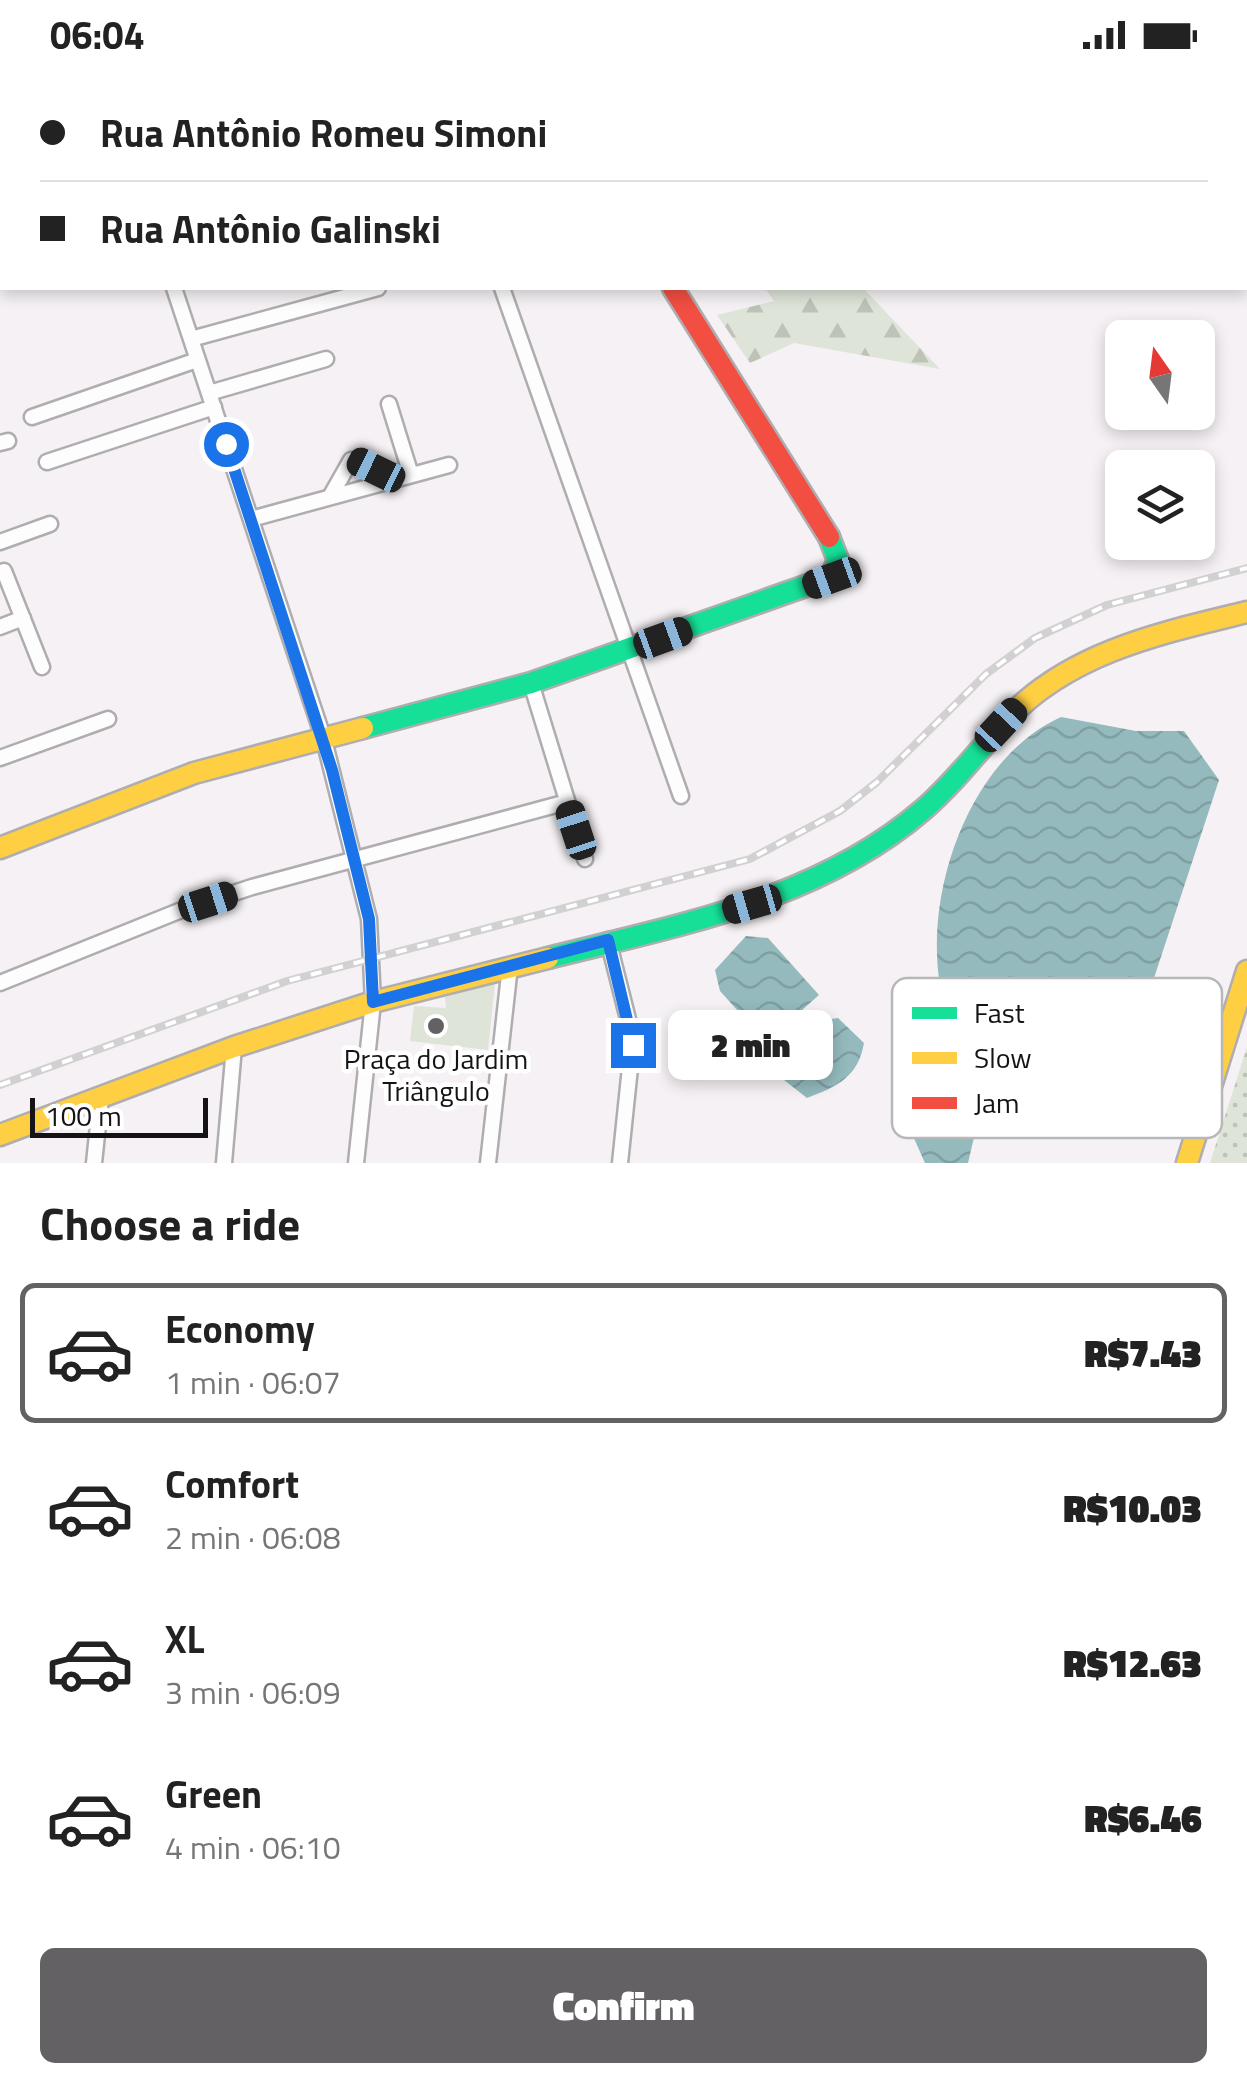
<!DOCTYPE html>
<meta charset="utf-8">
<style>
body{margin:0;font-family:"Titillium Web",sans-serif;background:#f6f6f6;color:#222;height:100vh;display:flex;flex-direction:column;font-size:38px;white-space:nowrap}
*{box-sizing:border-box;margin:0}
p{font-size:32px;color:#767676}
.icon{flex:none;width:55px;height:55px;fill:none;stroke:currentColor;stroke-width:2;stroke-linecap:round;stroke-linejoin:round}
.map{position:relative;height:1093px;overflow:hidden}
.sheet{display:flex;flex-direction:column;background:#fff;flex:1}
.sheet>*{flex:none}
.banner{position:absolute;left:0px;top:0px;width:1248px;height:220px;box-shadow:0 5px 15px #0003;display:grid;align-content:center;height:220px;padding:0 40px;background:#fff}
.needle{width:65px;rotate:346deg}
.controls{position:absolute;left:1105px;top:250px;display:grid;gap:20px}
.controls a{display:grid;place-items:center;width:110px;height:110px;border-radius:15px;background:#fff;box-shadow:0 5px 15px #0003;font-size:50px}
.scale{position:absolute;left:30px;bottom:25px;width:178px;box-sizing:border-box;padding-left:10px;border:5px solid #151315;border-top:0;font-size:28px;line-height:35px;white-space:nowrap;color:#151315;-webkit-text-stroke:8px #fff;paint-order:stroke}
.end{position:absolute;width:45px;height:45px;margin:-22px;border:12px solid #1a73e8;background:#fff;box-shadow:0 0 0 5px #fff}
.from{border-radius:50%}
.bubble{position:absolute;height:70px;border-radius:15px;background:#fff;box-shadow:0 5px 15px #0003;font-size:32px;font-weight:800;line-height:70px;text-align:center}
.car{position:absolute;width:30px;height:60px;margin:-30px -15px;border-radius:12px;box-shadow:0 0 8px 2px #0007;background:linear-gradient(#222 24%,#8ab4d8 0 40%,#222 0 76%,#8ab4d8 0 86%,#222 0)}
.banner b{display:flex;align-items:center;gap:35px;height:95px;font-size:38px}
.banner b+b{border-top:2px solid #e0e0e0}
.banner i{width:25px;height:25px;background:#222}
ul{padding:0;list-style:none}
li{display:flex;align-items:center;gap:30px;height:140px;margin:0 20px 15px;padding:0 20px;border:5px solid transparent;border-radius:15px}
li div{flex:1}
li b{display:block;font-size:38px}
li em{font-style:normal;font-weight:800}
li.selected{border-color:#636163}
li>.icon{width:90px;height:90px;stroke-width:1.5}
h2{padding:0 40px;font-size:45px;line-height:120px}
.primary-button{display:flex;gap:20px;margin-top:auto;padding:20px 40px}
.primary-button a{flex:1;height:115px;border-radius:15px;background:#636163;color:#fff;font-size:40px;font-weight:800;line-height:115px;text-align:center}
.status{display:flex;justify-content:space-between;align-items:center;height:70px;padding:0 50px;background:#fff;direction:ltr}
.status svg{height:28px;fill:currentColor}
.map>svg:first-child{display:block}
.forest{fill:url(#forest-firs)}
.park{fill:url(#park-dots)}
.pitch{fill:#dee4d8}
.water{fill:url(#water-waves)}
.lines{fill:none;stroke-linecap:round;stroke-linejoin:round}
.street-casing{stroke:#afadaf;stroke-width:19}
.fast-casing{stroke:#afadaf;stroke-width:25}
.slow-casing{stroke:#afadaf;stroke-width:25}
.jam-casing{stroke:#afadaf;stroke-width:25}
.street{stroke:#fefdfd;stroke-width:14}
.fast{stroke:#16e098;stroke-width:20}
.slow{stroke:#ffcf43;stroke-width:20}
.jam{stroke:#f24e42;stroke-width:20}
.rail-casing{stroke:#d2d1d2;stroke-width:8}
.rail{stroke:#fff;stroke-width:4;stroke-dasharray:11;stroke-linecap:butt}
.route{stroke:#1a73e8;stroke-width:12}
.poi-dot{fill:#636163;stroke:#fff;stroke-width:4}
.labels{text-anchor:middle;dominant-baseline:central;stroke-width:9;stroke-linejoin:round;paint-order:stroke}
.poi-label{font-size:28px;fill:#151315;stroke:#fff}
.key{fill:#fff;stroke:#b9b8b9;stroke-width:2.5}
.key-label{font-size:28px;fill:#151315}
</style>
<div class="status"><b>06:04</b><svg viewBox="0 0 49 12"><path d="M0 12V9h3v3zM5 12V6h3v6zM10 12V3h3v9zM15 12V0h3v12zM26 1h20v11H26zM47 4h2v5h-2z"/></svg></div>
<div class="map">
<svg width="1247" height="1093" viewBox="0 0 1247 1093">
<defs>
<pattern id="forest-firs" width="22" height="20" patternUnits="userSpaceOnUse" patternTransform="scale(2.5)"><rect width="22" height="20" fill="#dee4d8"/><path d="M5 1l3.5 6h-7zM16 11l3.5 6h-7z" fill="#bec3b8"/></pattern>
<pattern id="park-dots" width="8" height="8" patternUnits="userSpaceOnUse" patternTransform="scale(2.5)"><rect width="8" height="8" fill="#dee4d8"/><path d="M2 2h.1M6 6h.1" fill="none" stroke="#bec3b8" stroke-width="1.8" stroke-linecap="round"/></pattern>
<pattern id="water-waves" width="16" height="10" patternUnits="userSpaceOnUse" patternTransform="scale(2.5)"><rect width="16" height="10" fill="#94babe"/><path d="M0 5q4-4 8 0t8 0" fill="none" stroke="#7f9fa2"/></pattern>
</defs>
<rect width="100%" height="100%" fill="#f5f1f4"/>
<path class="forest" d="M108,0H386L109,2Z
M751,0H1131L1136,2H745Z
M765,218H863L940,299L794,273L750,293L717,245L774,231Z"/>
<path class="park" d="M1247,977V1093H1210Z"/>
<path class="pitch" d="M495,913L488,980L410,971L414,936L446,938L445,927Z"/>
<path class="water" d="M1061,647L1136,661H1184L1219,710L1116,1024L1090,1059L1054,1069L1030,1059L975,1063L968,1093H925L904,1046C938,1040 952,1022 969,994C960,969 945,941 940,915C924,820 970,688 1061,647Z
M746,866L768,868L819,925L766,972L720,921L715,900Z
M838,948L864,973C858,1007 838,1016 807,1028L784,1010L781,983L811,952Z"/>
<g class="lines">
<defs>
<path id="street" d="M100,0L101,2
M174,218L324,670L369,849L373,932L356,1093
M502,218L681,726
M191,269L378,218
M209,323L326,289
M389,334L411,405
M32,347L197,290
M0,373L8,371
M47,392L214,337
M330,427L351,390L396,409
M251,449L449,395
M0,472L50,454
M4,501L42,597
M0,557L23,548
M531,613L585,789
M0,688L108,649
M608,870L633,969L620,1093
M0,913L179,841L252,817L567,732
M94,1093L101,1027
M224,1093L234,977
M488,1093L510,896"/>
<path id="fast" d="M6,0L7,2
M0,55L2,52
M363,658L531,613L831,507L838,490L829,467
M548,888C678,855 819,830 924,739C954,713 980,679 1007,649"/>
<path id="slow" d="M1007,649C1070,582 1161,563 1247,542
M0,778L194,703L363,658
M0,1065L234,977L373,932L548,888
M1187,1093L1247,901"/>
<path id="jam" d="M673,218L829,467"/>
</defs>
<use href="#street" class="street-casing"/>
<use href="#fast" class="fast-casing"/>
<use href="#slow" class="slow-casing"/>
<use href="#jam" class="jam-casing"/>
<use href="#street" class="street"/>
<use href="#fast" class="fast"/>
<use href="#slow" class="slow"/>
<use href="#jam" class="jam"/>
<defs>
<path id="rail" d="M0,1015L287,911L750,789L840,741L877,712L986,604L1035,568L1107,535L1247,498"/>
</defs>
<use href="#rail" class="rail-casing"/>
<use href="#rail" class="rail"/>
</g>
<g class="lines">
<path class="route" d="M226,374L332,700L369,849L373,932L608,870L633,975"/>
</g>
<circle class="poi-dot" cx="436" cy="956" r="10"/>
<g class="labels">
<g class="poi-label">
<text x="436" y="988">Praça do Jardim<tspan x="436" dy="32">Triângulo</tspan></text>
</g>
</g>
<rect x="892" y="908" width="330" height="160" rx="15" class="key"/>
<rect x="912" y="937" width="45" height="12" fill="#16e098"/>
<rect x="912" y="982" width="45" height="12" fill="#ffcf43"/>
<rect x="912" y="1027" width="45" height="12" fill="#f24e42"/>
<g class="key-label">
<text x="974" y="953">Fast</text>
<text x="974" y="998">Slow</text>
<text x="974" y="1043">Jam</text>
</g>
</svg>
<div class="controls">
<a><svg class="needle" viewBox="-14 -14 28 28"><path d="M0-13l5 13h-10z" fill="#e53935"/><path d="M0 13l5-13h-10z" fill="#767676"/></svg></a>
<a><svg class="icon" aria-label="layers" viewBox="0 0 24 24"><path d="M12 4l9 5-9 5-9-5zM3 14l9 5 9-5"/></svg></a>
</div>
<div class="scale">100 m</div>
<i class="end from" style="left:226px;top:374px"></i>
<i class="end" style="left:633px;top:975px"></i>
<div class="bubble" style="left:668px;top:940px;width:165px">2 min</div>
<i class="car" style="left:376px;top:400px;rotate:296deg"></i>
<i class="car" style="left:832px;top:508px;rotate:250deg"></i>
<i class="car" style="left:663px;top:568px;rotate:70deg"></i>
<i class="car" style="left:1001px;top:655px;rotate:43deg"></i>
<i class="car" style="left:576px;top:760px;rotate:342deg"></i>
<i class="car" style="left:208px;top:832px;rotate:72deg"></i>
<i class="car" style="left:752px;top:834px;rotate:254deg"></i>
<div class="banner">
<b><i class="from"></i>Rua Antônio Romeu Simoni</b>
<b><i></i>Rua Antônio Galinski</b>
</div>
</div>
<section class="sheet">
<h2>Choose a ride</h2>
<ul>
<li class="selected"><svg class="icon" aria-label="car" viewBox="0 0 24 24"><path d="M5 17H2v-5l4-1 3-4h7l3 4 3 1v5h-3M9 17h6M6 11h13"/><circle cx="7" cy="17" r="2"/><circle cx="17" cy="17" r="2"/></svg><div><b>Economy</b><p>1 min · 06:07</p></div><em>R$7.43</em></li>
<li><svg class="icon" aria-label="car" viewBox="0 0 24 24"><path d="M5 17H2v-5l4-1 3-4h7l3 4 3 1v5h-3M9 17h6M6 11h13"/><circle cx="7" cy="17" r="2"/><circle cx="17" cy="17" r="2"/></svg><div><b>Comfort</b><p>2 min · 06:08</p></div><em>R$10.03</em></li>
<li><svg class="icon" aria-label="car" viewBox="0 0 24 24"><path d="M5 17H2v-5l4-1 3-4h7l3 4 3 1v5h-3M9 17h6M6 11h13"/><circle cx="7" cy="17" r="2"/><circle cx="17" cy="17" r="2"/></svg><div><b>XL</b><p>3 min · 06:09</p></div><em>R$12.63</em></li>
<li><svg class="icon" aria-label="car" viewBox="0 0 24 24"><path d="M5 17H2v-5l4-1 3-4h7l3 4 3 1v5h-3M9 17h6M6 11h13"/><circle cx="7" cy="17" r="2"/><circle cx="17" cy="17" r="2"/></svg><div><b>Green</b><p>4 min · 06:10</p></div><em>R$6.46</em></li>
</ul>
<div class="primary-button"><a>Confirm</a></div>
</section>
